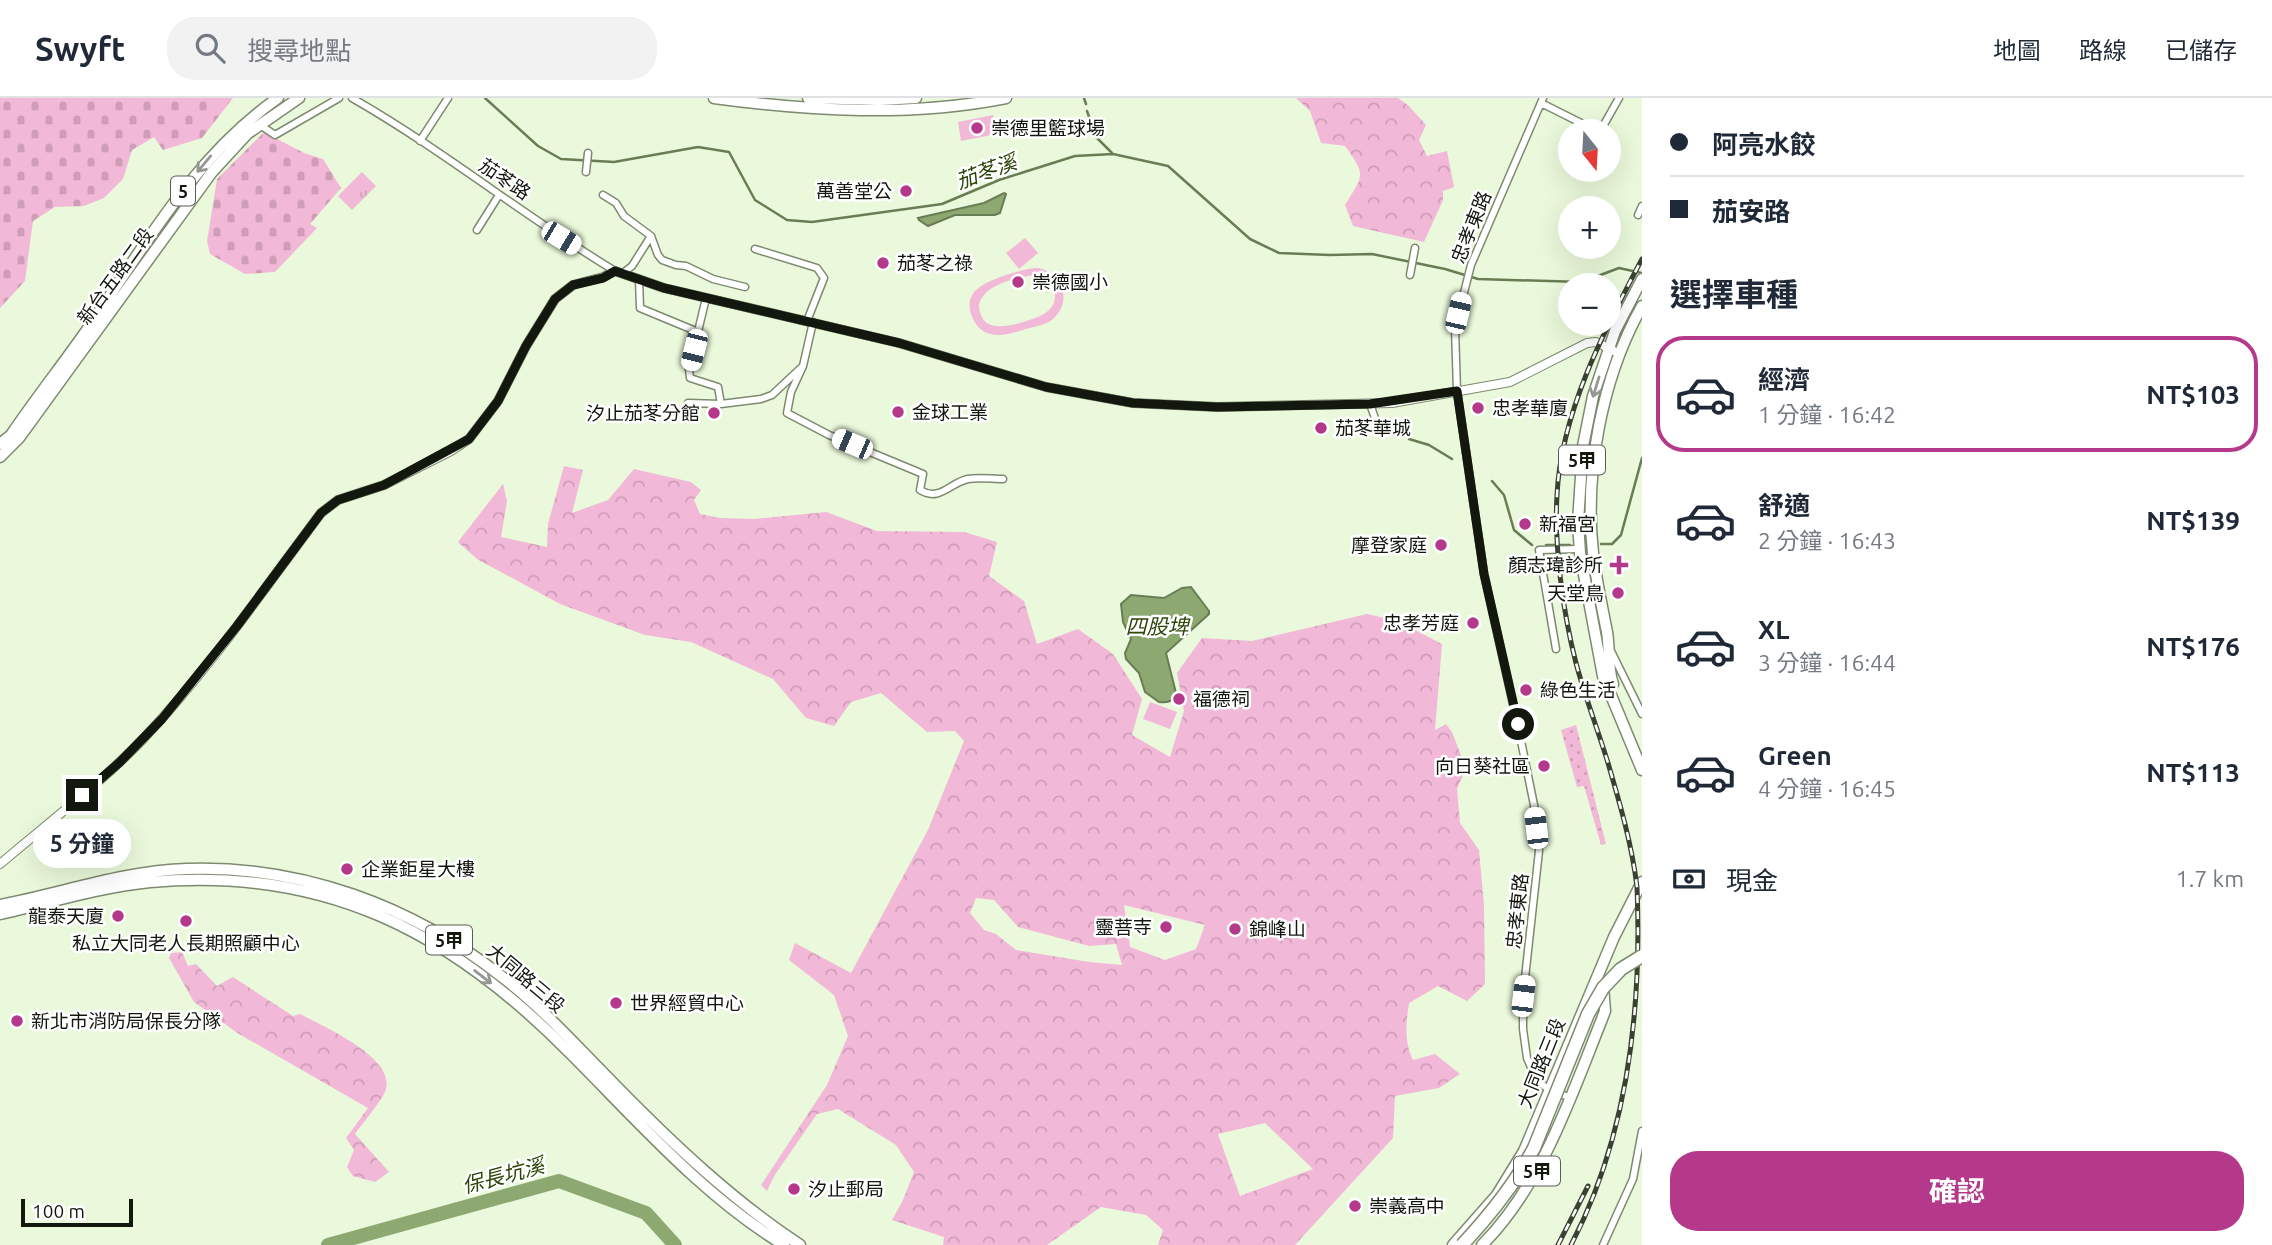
<!DOCTYPE html>
<html lang="zh-TW">
<meta charset="utf-8">
<style>
body{margin:0;font-family:Ubuntu,"Noto Sans TC",sans-serif;background:#f2f2f3;color:#1f2937;height:100vh;display:flex;flex-direction:column;font-size:26px;white-space:nowrap}
*{box-sizing:border-box;margin:0}
p{font-size:23px;color:#747a83}
.icon{flex:none;width:38px;height:38px;fill:none;stroke:currentColor;stroke-width:2;stroke-linecap:round;stroke-linejoin:round}
.map{position:relative;flex:1;overflow:hidden}
.drawer{display:flex;flex-direction:column;background:#fff;width:630px}
.drawer>*{flex:none}
.top-card{display:grid;align-content:center;height:154px;padding:0 28px;background:#fff}
.needle{width:46px;rotate:162deg}
.tools{position:absolute;left:1558px;top:21px;display:grid;gap:14px}
.tools a{display:grid;place-items:center;width:63px;height:63px;border-radius:50%;background:#fff;box-shadow:0 7px 28px #0002;font-size:35px}
.scale{position:absolute;left:21px;bottom:18px;width:112px;box-sizing:border-box;padding-left:7px;border:4px solid #13180e;border-top:0;font-size:19px;line-height:24px;white-space:nowrap;color:#13180e;-webkit-text-stroke:5px #fff;paint-order:stroke}
.end{position:absolute;width:32px;height:32px;margin:-16px;border:9px solid #13180e;background:#fff;box-shadow:0 0 0 4px #fff}
.from{border-radius:50%}
.bubble{position:absolute;height:49px;border-radius:24px;background:#fff;box-shadow:0 7px 28px #0002;font-size:23px;font-weight:700;line-height:49px;text-align:center}
.car{position:absolute;width:21px;height:42px;margin:-21px -10px;border-radius:9px;box-shadow:0 0 5px 2px #0007;background:linear-gradient(#fff 24%,#345 0 40%,#fff 0 76%,#345 0 86%,#fff 0)}
.top-card b{display:flex;align-items:center;gap:24px;height:66px;font-size:26px}
.top-card b+b{border-top:2px solid #e0e1e3}
.top-card i{width:18px;height:18px;background:#1f2937}
ul{padding:0;list-style:none}
li{display:flex;align-items:center;gap:21px;height:116px;margin:0 14px 10px;padding:0 14px;border:4px solid transparent;border-radius:28px}
li div{flex:1}
li b{display:block;font-size:26px}
li em{font-style:normal;font-weight:700}
li.active{border-color:#b5398a}
li>.icon{width:63px;height:63px;stroke-width:1.5}
h2{padding:0 28px;font-size:32px;line-height:84px}
.pay{display:flex;align-items:center;gap:18px;height:77px;padding:0 28px;font-size:26px}
.pay p{margin-inline-start:auto}
.button{display:flex;gap:14px;margin-top:auto;padding:14px 28px}
.button a{flex:1;height:80px;border-radius:28px;background:#b5398a;color:#fff;font-size:28px;font-weight:700;line-height:80px;text-align:center}
header{display:flex;align-items:center;gap:42px;box-sizing:border-box;height:98px;padding:0 35px;background:#fff;border-bottom:2px solid #e0e1e3}
header strong{font-size:33px}
nav{display:flex;gap:38px;margin-inline-start:auto;font-size:24px}
.search{width:490px;height:63px;background:#f2f2f3;display:flex;align-items:center;gap:18px;box-sizing:border-box;padding:0 24px;border-radius:28px;color:#747a83;font-size:26px}
main{display:flex;flex:1;min-height:0}
.map>svg:first-child{display:block}
.grass{fill:url(#grass-tufts)}
.forest{fill:url(#forest-crowns);fill-rule:evenodd}
.cemetery{fill:url(#cemetery-stones)}
.garden{fill:url(#garden-dots)}
.pitch{fill:#f2b8d8;fill-rule:evenodd}
.water{fill:#8ea872;stroke:#697d54;stroke-width:2}
.lines{fill:none;stroke-linecap:round;stroke-linejoin:round}
.stream{stroke:#697d54;stroke-width:2.5}
.river{stroke:#8ea872;stroke-width:14}
.minor-casing{stroke:#7d8a6f;stroke-width:9}
.tertiary-casing{stroke:#7d8a6f;stroke-width:10}
.primary-casing{stroke:#7d8a6f;stroke-width:13}
.minor{stroke:#fff;stroke-width:6}
.tertiary{stroke:#fff;stroke-width:8}
.primary{stroke:#fff;stroke-width:10}
.rail-casing{stroke:#3a4133;stroke-width:5}
.rail{stroke:#fff;stroke-width:2.5;stroke-dasharray:8;stroke-linecap:butt}
.motorway-bridge-casing{stroke:#7d8a6f;stroke-width:15;stroke-linecap:butt}
.motorway-bridge{stroke:#fff;stroke-width:12}
.oneway{stroke:#959793}
.route{stroke:#13180e;stroke-width:9}
.poi-dot{fill:#b5398a;stroke:#fff;stroke-width:2.5}
.labels{text-anchor:middle;dominant-baseline:central;stroke-width:5;stroke-linejoin:round;paint-order:stroke}
.shield{fill:#fff;stroke:#5a5d56;stroke-width:2}
.shield-label{font-size:18px;font-weight:bold;fill:#13180e}
.poi-label{font-size:19px;fill:#13180e;stroke:#fff;text-anchor:start}
.street-label{font-size:19px;fill:#13180e;stroke:#fff}
.water-label{font-size:21px;font-style:italic;fill:#2d4407;stroke:#fff}
</style>
<header>
<strong>Swyft</strong>
<div class="search"><svg class="icon" aria-label="search" viewBox="0 0 24 24"><circle cx="10" cy="10" r="6"/><path d="M15 15l6 6"/></svg>搜尋地點</div>
<nav><a>地圖</a><a>路線</a><a>已儲存</a></nav>
</header>
<main>
<div class="map">
<svg width="1642" height="1147" viewBox="0 0 1642 1147">
<defs>
<pattern id="grass-tufts" width="24" height="20" patternUnits="userSpaceOnUse" patternTransform="scale(1.75)"><rect width="24" height="20" fill="#f2b8d8"/><path d="M3 7l-1-3M5 7V3M7 7l1-3M15 17l-1-3M17 17v-4M19 17l1-3" fill="none" stroke="#cf9db8"/></pattern>
<pattern id="forest-crowns" width="20" height="18" patternUnits="userSpaceOnUse" patternTransform="scale(1.75)"><rect width="20" height="18" fill="#f2b8d8"/><path d="M2 6a3 3 0 1 1 6 0M12 15a3 3 0 1 1 6 0" fill="none" stroke="#cf9db8"/></pattern>
<pattern id="cemetery-stones" width="16" height="16" patternUnits="userSpaceOnUse" patternTransform="scale(1.75)"><rect width="16" height="16" fill="#f2b8d8"/><path d="M2 7V4a2 2 0 0 1 4 0v3zM10 15v-3a2 2 0 0 1 4 0v3z" fill="#cf9db8"/></pattern>
<pattern id="garden-dots" width="8" height="8" patternUnits="userSpaceOnUse" patternTransform="scale(1.75)"><rect width="8" height="8" fill="#f2b8d8"/><path d="M2 2h.1M6 6h.1" fill="none" stroke="#cf9db8" stroke-width="1.8" stroke-linecap="round"/></pattern>
</defs>
<rect width="100%" height="100%" fill="#eaf9db"/>
<path class="grass" d="M362,74L376,88L352,112L338,98Z"/>
<path class="forest" d="M1296,0H1398L1409,8L1426,27L1419,42L1427,58L1447,53L1454,89L1443,93V102L1424,144L1353,128L1345,107C1363,77 1367,78 1345,48L1321,45L1310,13Z
M564,368L583,372L572,415L608,402L634,371L691,384L701,392L694,402L700,416L720,420L753,421L826,414L877,433L964,434L997,444L989,478L1024,503L1037,546L1078,531L1113,556L1142,601L1132,637L1170,659L1184,613L1177,575L1202,540L1252,543L1367,516L1398,523L1442,546L1435,632L1446,626L1452,634L1466,670L1457,691L1460,725L1479,752L1484,807L1485,886L1467,903L1438,888L1409,905C1406,925 1404,944 1413,962L1435,956L1460,976L1439,990L1395,998L1393,1040L1295,1147H1158L1163,1132L1146,1117L1101,1109L1047,1147H943L944,1139L892,1122L903,1102L914,1074L896,1047L838,1011L817,1016L774,1078L767,1093L761,1087L827,987L848,938L834,897L789,862L795,845L851,875L928,732L964,643L955,633L927,634L881,595L851,604L834,628L806,620L773,581L691,544L645,537L560,506L477,461L458,444L503,386L507,403L501,439L547,449L548,426ZM976,800L994,802L1018,829L1089,848L1116,846L1122,867L1089,864L1016,852L996,836L984,832L970,815ZM1124,807L1205,827L1196,851L1165,862L1130,849ZM1265,1025L1313,1071L1240,1098L1218,1036Z
M182,854L188,868L196,866L217,888L233,879L293,918L300,916C322,928 395,959 386,991C384,1000 362,1026 355,1036L389,1074L375,1084L353,1078L347,1069L354,1052L346,1040L368,1010L239,936L194,904L169,860L171,855Z"/>
<path class="cemetery" d="M0,0H233L202,40L163,52L154,39L132,52L123,81L104,100L84,108L55,109L33,123L25,183L0,210Z
M264,34L304,55L323,61L341,90L310,126L317,130L275,174L245,176L210,156L207,143L217,81Z"/>
<path class="garden" d="M1576,627L1606,746L1601,747L1584,688L1577,689L1561,632Z"/>
<path class="pitch" d="M993,17L996,36L961,43L958,24Z
M1025,140L1038,155L1019,171L1006,155Z
M1038,170C1060,174 1073,201 1055,219C1048,227 1036,228 1026,231C1007,237 984,244 973,221C960,193 986,184 1006,177C1017,174 1027,170 1038,170ZM1033,177L1043,179L1054,190C1060,214 1039,219 1020,225C1002,230 980,233 979,207C984,186 1014,181 1033,177Z
M1150,604L1177,614L1170,631L1143,621Z"/>
<path class="water" d="M1004,95L1006,96L1000,115L995,117H955L928,128L919,122L918,120L984,105Z
M1191,489L1209,513V516L1166,555L1176,595C1172,604 1168,605 1159,604L1145,594L1139,575L1126,561L1125,555L1131,541L1123,524L1121,506L1131,497L1164,500L1182,490Z"/>
<g class="lines">
<path class="stream" d="M485,0L538,48L561,61L614,64L698,49L729,54L755,102L787,122L812,124L942,106L999,82L1075,58L1113,56L1168,68L1250,141L1279,155L1330,157L1372,156L1445,171L1478,181L1582,184L1619,170L1642,175
M1084,0L1086,6
M1087,13L1094,33
M1097,40L1112,55
M1409,341L1429,347L1452,361
M1492,383L1504,397L1514,432L1532,447
M1601,446H1612L1621,437L1642,360
M1546,447H1570"/>
<path class="river" d="M328,1147L559,1083L646,1115L675,1147"/>
<defs>
<path id="minor" d="M352,0C443,52 525,119 615,173
M1543,0L1471,167L1455,230L1457,293L1484,476L1519,633L1534,707L1539,753L1523,898V931L1527,960L1537,983L1550,992L1571,1000
M1541,5L1595,32L1602,30L1619,0
M260,27L275,37L339,0
M420,43L448,0
M586,74L588,55
M603,97L616,105L624,118L651,138L632,168L623,175
M1638,117L1642,108
M477,132L499,97
M651,138L658,157L662,162L676,167L686,168L713,181L745,189
M755,151L817,170L824,180L807,223
M1410,177L1415,150
M639,181L640,210L698,234
M706,200L689,271L690,280L718,289L721,306
M803,268L791,294L787,315L829,337L923,376L920,392C940,404 949,385 968,381C979,379 992,381 1003,381
M688,305L721,306L761,301L772,297L803,268L813,224
M1370,306L1376,323
M1556,551L1539,452L1579,451
M1611,553L1642,616
M1603,1147L1633,1081L1642,1033"/>
<path id="tertiary" d="M0,766C48,725 100,686 144,640C209,571 264,491 321,415L338,402L384,387L451,353L469,341L498,303L526,248L555,201L573,187L603,179L615,173L664,190L899,245L1046,289L1133,305L1218,309L1392,305L1510,284L1587,245L1596,244L1614,253"/>
<path id="primary" d="M714,0C810,13 910,19 1006,0
M808,0L878,2L916,0
M1642,181L1615,233L1593,298L1583,348L1578,424L1580,455L1603,578L1642,672
M0,346L11,337C36,300 64,265 89,229C145,147 195,58 278,0
M0,359L19,340L212,74L247,36L299,0
M1613,586C1607,570 1610,551 1607,534C1602,508 1596,482 1593,455C1584,374 1602,279 1642,208
M0,807C63,795 123,773 187,771C301,767 412,808 501,878C543,910 579,951 616,988C673,1046 732,1102 800,1147
M0,816C49,805 100,789 150,784C325,768 451,834 571,956C637,1022 703,1098 784,1147
M1453,1147L1497,1097L1524,1053L1614,839L1642,784
M1482,1147C1542,1087 1571,998 1602,921L1605,913L1603,888"/>
</defs>
<use href="#minor" class="minor-casing"/>
<use href="#tertiary" class="tertiary-casing"/>
<use href="#primary" class="primary-casing"/>
<use href="#minor" class="minor"/>
<use href="#tertiary" class="tertiary"/>
<use href="#primary" class="primary"/>
<defs>
<path id="rail" d="M1558,1147L1588,1088
M1571,1147C1628,1038 1642,911 1637,789C1632,747 1620,706 1608,665C1598,632 1585,599 1576,565C1563,515 1554,448 1557,397C1561,315 1604,233 1642,161"/>
</defs>
<use href="#rail" class="rail-casing"/>
<use href="#rail" class="rail"/>
<defs>
<path id="motorway-bridge" d="M1462,1147C1490,1117 1515,1086 1534,1050L1588,916L1603,890L1621,871L1642,858"/>
</defs>
<use href="#motorway-bridge" class="motorway-bridge-casing"/>
<use href="#motorway-bridge" class="motorway-bridge"/>
</g>
<defs><path id="oneway-shaft" d="M-6 0H5M1.5-3L5.5 0L1.5 3" fill="none" stroke-width="1.6" stroke-linecap="round" stroke-linejoin="round" transform="scale(1.75)"/></defs>
<g class="oneway">
<use href="#oneway-shaft" transform="translate(204 66) rotate(130)"/>
<use href="#oneway-shaft" transform="translate(1596 289) rotate(107)"/>
<use href="#oneway-shaft" transform="translate(483 879) rotate(38)"/>
</g>
<g class="lines">
<path class="route" d="M82,697L120,664L162,621L237,528L321,415L338,402L384,387L469,341L498,303L526,248L555,201L573,187L603,180L615,173L664,190L899,245L1046,289L1133,305L1217,309L1370,306L1457,293L1484,476L1518,626"/>
</g>
<g class="poi-dot">
<circle cx="977" cy="30" r="7"/>
<circle cx="906" cy="93" r="7"/>
<circle cx="883" cy="165" r="7"/>
<circle cx="1018" cy="184" r="7"/>
<circle cx="1478" cy="310" r="7"/>
<circle cx="898" cy="314" r="7"/>
<circle cx="714" cy="315" r="7"/>
<circle cx="1321" cy="330" r="7"/>
<circle cx="1525" cy="426" r="7"/>
<circle cx="1441" cy="447" r="7"/>
<path d="M1615.5 456.5h7v7h7v7h-7v7h-7v-7h-7v-7h7z"/>
<circle cx="1618" cy="495" r="7"/>
<circle cx="1473" cy="525" r="7"/>
<circle cx="1526" cy="592" r="7"/>
<circle cx="1179" cy="601" r="7"/>
<circle cx="1544" cy="668" r="7"/>
<circle cx="347" cy="771" r="7"/>
<circle cx="118" cy="818" r="7"/>
<circle cx="186" cy="823" r="7"/>
<circle cx="1166" cy="829" r="7"/>
<circle cx="1235" cy="831" r="7"/>
<circle cx="616" cy="905" r="7"/>
<circle cx="17" cy="923" r="7"/>
<circle cx="794" cy="1091" r="7"/>
<circle cx="1355" cy="1108" r="7"/>
</g>
<g class="labels">
<g class="shield">
<rect x="171" y="78.5" width="24" height="29" rx="5"/>
<rect x="1559" y="347.5" width="46" height="29" rx="5"/>
<rect x="426" y="827.5" width="46" height="29" rx="5"/>
<rect x="1514" y="1058.5" width="46" height="29" rx="5"/>
</g>
<g class="shield-label">
<text x="183" y="93">5</text>
<text x="1582" y="362">5甲</text>
<text x="449" y="842">5甲</text>
<text x="1537" y="1073">5甲</text>
</g>
<g class="poi-label">
<text x="991" y="30">崇德里籃球場</text>
<text x="892" y="93" text-anchor="end">萬善堂公</text>
<text x="897" y="165">茄苳之祿</text>
<text x="1032" y="184">崇德國小</text>
<text x="1492" y="310">忠孝華廈</text>
<text x="912" y="314">金球工業</text>
<text x="700" y="315" text-anchor="end">汐止茄苳分館</text>
<text x="1335" y="330">茄苳華城</text>
<text x="1539" y="426">新福宮</text>
<text x="1427" y="447" text-anchor="end">摩登家庭</text>
<text x="1603" y="467" text-anchor="end">顏志瑋診所</text>
<text x="1604" y="495" text-anchor="end">天堂鳥</text>
<text x="1459" y="525" text-anchor="end">忠孝芳庭</text>
<text x="1540" y="592">綠色生活</text>
<text x="1193" y="601">福德祠</text>
<text x="1530" y="668" text-anchor="end">向日葵社區</text>
<text x="361" y="771">企業鉅星大樓</text>
<text x="104" y="818" text-anchor="end">龍泰天廈</text>
<text x="1152" y="829" text-anchor="end">靈菩寺</text>
<text x="1249" y="831">錦峰山</text>
<text x="186" y="845" text-anchor="middle">私立大同老人長期照顧中心</text>
<text x="630" y="905">世界經貿中心</text>
<text x="31" y="923">新北市消防局保長分隊</text>
<text x="808" y="1091">汐止郵局</text>
<text x="1369" y="1108">崇義高中</text>
</g>
<g class="street-label">
<text transform="translate(505 81) rotate(34)">茄苳路</text>
<text transform="translate(1471 129) rotate(-68)">忠孝東路</text>
<text transform="translate(115 178) rotate(-54)">新台五路二段</text>
<text transform="translate(1517 813) rotate(-84)">忠孝東路</text>
<text transform="translate(526 880) rotate(40)">大同路三段</text>
<text transform="translate(1541 965) rotate(-68)">大同路三段</text>
</g>
<g class="water-label">
<text transform="translate(986 73) rotate(-20)">茄苳溪</text>
<text x="1157" y="528">四股埤</text>
<text transform="translate(503 1077) rotate(-15)">保長坑溪</text>
</g>
</g>
</svg>
<div class="tools">
<a><svg class="needle" viewBox="-14 -14 28 28"><path d="M0-13l5 13h-10z" fill="#e53935"/><path d="M0 13l5-13h-10z" fill="#747a83"/></svg></a>
<a>+</a>
<a>−</a>
</div>
<div class="scale">100 m</div>
<i class="end from" style="left:1518px;top:626px"></i>
<i class="end" style="left:82px;top:697px"></i>
<div class="bubble" style="left:33px;top:721px;width:98px">5 分鐘</div>
<i class="car" style="left:561px;top:140px;rotate:121deg"></i>
<i class="car" style="left:1458px;top:215px;rotate:13deg"></i>
<i class="car" style="left:694px;top:252px;rotate:194deg"></i>
<i class="car" style="left:852px;top:346px;rotate:293deg"></i>
<i class="car" style="left:1536px;top:730px;rotate:353deg"></i>
<i class="car" style="left:1523px;top:898px;rotate:7deg"></i>
</div>
<section class="drawer">
<div class="top-card">
<b><i class="from"></i>阿亮水餃</b>
<b><i></i>茄安路</b>
</div>
<h2>選擇車種</h2>
<ul>
<li class="active"><svg class="icon" aria-label="car" viewBox="0 0 24 24"><path d="M5 17H2v-5l4-1 3-4h7l3 4 3 1v5h-3M9 17h6M6 11h13"/><circle cx="7" cy="17" r="2"/><circle cx="17" cy="17" r="2"/></svg><div><b>經濟</b><p>1 分鐘 · 16:42</p></div><em>NT$103</em></li>
<li><svg class="icon" aria-label="car" viewBox="0 0 24 24"><path d="M5 17H2v-5l4-1 3-4h7l3 4 3 1v5h-3M9 17h6M6 11h13"/><circle cx="7" cy="17" r="2"/><circle cx="17" cy="17" r="2"/></svg><div><b>舒適</b><p>2 分鐘 · 16:43</p></div><em>NT$139</em></li>
<li><svg class="icon" aria-label="car" viewBox="0 0 24 24"><path d="M5 17H2v-5l4-1 3-4h7l3 4 3 1v5h-3M9 17h6M6 11h13"/><circle cx="7" cy="17" r="2"/><circle cx="17" cy="17" r="2"/></svg><div><b>XL</b><p>3 分鐘 · 16:44</p></div><em>NT$176</em></li>
<li><svg class="icon" aria-label="car" viewBox="0 0 24 24"><path d="M5 17H2v-5l4-1 3-4h7l3 4 3 1v5h-3M9 17h6M6 11h13"/><circle cx="7" cy="17" r="2"/><circle cx="17" cy="17" r="2"/></svg><div><b>Green</b><p>4 分鐘 · 16:45</p></div><em>NT$113</em></li>
</ul>
<div class="pay"><svg class="icon" aria-label="cash" viewBox="0 0 24 24"><path d="M3 7h18v10H3z"/><circle cx="12" cy="12" r="2"/></svg>現金<p>1.7 km</p></div>
<div class="button"><a>確認</a></div>
</section>
</main>
